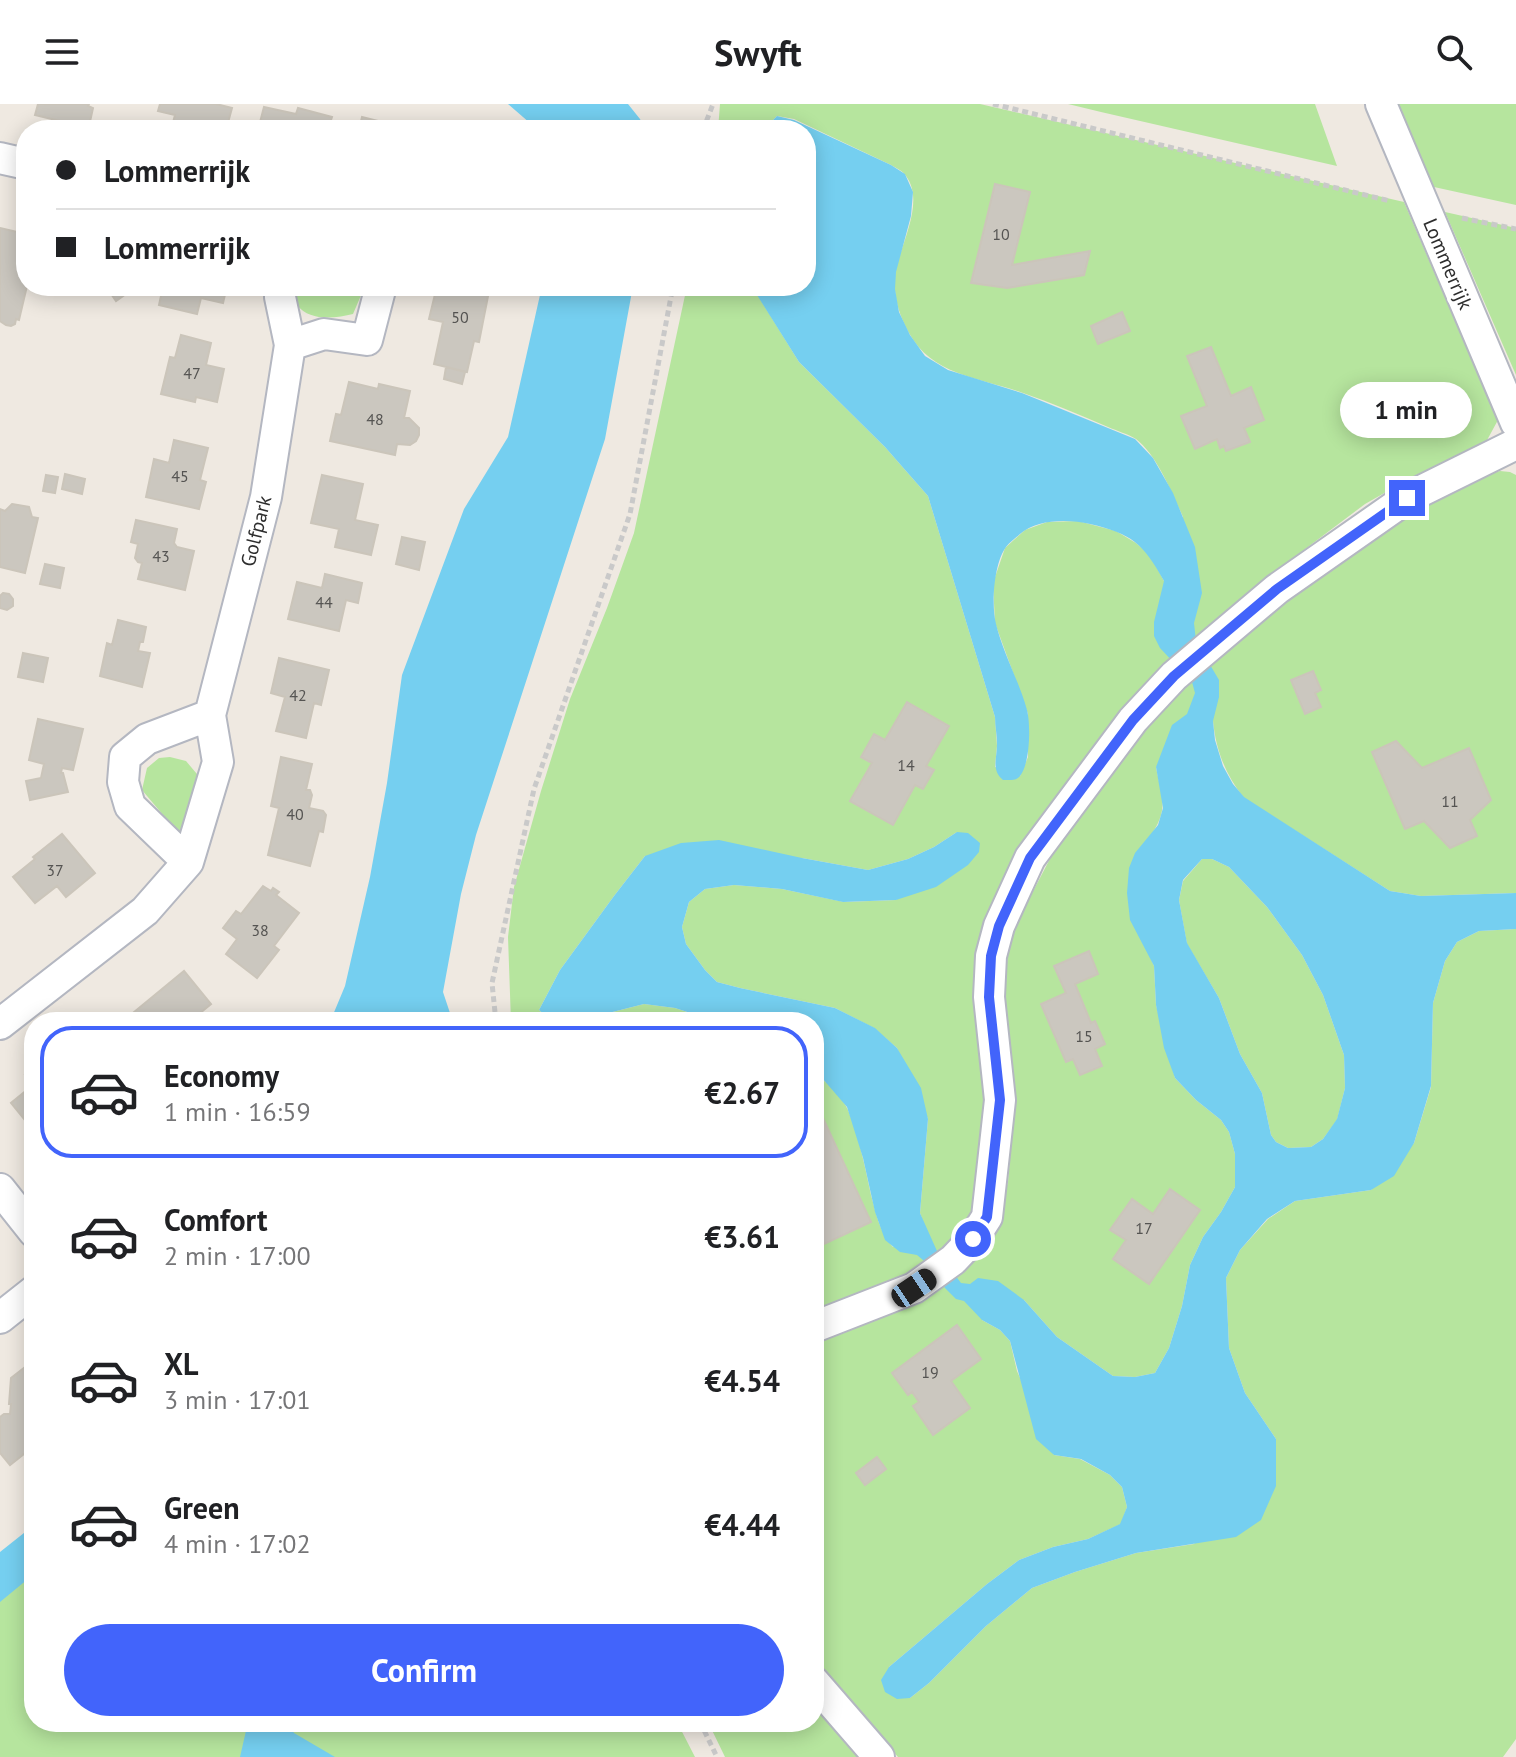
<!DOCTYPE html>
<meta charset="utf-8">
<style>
body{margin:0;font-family:"PT Sans",sans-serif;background:#f6f6f6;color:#202124;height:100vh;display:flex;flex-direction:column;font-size:30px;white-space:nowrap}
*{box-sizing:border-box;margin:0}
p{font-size:26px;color:#757577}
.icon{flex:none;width:44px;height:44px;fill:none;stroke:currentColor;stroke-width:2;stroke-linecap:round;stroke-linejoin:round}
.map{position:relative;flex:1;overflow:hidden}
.side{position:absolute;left:24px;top:908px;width:800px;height:720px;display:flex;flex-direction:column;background:#fff;border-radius:32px;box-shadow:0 4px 20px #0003}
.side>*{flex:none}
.top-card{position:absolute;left:16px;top:16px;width:800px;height:176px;border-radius:32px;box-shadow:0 4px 20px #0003;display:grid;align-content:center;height:176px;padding:0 40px;background:#fff}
.end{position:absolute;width:36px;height:36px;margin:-18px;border:10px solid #4264fb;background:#fff;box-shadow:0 0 0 4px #fff}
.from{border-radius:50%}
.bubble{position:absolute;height:56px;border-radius:28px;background:#fff;box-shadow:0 4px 20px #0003;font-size:26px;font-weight:700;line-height:56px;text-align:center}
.car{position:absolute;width:24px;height:48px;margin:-24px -12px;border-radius:10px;box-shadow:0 0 6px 2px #0007;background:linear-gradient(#222 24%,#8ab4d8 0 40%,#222 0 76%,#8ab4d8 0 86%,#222 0)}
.top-card b{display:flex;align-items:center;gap:28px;height:76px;font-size:30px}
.top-card b+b{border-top:2px solid #e0e0e0}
.top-card i{width:20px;height:20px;background:#202124}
ul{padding:14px 0 0;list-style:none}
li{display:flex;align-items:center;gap:24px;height:132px;margin:0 16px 12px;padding:0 24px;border:4px solid transparent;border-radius:32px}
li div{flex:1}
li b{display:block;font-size:30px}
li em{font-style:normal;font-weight:700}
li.active{border-color:#4264fb}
li>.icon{width:72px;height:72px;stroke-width:1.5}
.action{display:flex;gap:16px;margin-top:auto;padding:16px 40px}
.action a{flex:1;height:92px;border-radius:48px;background:#4264fb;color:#fff;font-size:32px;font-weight:700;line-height:92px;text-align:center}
header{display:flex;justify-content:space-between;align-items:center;height:104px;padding:0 40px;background:#fff;font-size:36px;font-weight:700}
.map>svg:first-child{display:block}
.green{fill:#b6e59e}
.water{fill:#75cff0;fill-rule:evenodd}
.building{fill:#cbc7bf;stroke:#cbc5ba;stroke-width:2}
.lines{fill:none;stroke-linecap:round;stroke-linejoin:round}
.minor-casing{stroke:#b4b7c1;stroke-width:34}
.path{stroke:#c9c9c9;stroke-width:5;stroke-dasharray:6 4;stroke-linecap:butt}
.minor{stroke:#fff;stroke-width:30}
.route{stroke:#4264fb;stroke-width:10}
.labels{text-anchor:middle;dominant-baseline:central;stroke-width:7;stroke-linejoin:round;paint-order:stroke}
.number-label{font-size:16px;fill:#555452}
.street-label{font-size:20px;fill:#2e2e2e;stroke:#fff}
</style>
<header><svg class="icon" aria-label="menu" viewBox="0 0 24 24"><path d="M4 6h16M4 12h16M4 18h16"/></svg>Swyft<svg class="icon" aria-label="search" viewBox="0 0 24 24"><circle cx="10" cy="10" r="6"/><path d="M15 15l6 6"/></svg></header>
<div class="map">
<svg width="1516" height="1653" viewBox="0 0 1516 1653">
<rect width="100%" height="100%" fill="#efe9e1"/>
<path class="green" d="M720,0H980L1404,98L1498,316L1486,338L1468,349L1416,371L1365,400L1264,476L1197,533L1144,582L1104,629L1044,711L1001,791L979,914L986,1017L982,1074L964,1129L891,1183L814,1212V969C826,977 842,992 848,1006C859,1032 865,1063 871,1091C876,1109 880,1130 893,1143L926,1126L920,1109L928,1015L897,944L874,924L835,904L740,884L717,878L705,866L686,840L682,823L689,798L705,785L734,781L782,785L844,798L896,796L957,728L934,743L908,755L868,766L802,754L645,752L614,792L560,866L539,906L550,915L562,918H511L508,833L514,783L541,687L570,595L607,504L634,429L687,182H752L799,258L885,343L928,392L995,613L997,642L995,663L1020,672L1028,653V610L995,519L993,479L1005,444L1025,426L1047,418L1078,417L1116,427L1136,439L1150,451L1164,477L1183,413C1172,389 1157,351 1136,335C1128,330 1117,327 1108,323C1080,311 1052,299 1023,289C982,274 932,272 909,229C899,211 893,192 895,171C899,142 926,99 906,72C903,67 896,64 891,61L794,15L777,12L763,26H718Z
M1068,0H1315L1337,62L1101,8Z
M1395,0H1516V101L1434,83Z
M1445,108L1516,124V271Z
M292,182H365L353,210C336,214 310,218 297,201C294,197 293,187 292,182Z
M1500,367L1510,368L1516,371V789L1421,792L1390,787L1244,694C1225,670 1216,646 1213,617L1156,663C1162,696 1170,705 1148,735L1145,842L1154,862L1156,901L1175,974L1196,996L1221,1016L1229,1028L1235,1050V1083L1221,1108L1203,1133L1190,1161L1182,1202L1169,1244L1155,1269L1135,1273L1113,1272L1057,1233L1024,1196L982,1216L1000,1226L1010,1237L1017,1267L1054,1351L1080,1355L1110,1371L1122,1383L1127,1403L1121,1420L1088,1435L1053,1443L1019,1456L987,1480L889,1563L910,1594L929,1579L986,1522L1032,1484L1075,1468L1136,1449L1194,1440L1276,1335L1245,1289L1229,1244L1226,1174L1240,1146L1268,1115L1295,1097L1371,1086L1414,1039L1431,983L1433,899L1445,857L1457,838L1479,827L1516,825V1635L1503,1653H898L814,1557V1236L997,1116L1008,1078L1013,1017L1004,883L1008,850L1015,822L1066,724L1125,645L1222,543L1376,427L1480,373Z
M170,653L186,657L202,676L187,735L174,724L142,686L147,664L159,654Z
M1202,755H1212L1229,763L1267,803L1302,851L1323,891L1344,951L1345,984L1337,1016L1323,1035L1311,1043L1288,1044L1276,1038L1271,1031L1262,989L1240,950L1219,894L1187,840L1179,796L1183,777Z
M644,900L675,904L718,918H573Z
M34,1462V1618H677L695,1653H0V1490Z
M814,1603L862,1653H725L708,1618H814Z"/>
<path class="water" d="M508,0H628L640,15L645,26H538Z
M777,12L794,16L891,61L905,70L913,88L911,112L896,168L895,185L899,208L910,231L925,252L948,266L1022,289L1135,335L1153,354L1173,389L1195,443L1202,489L1194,519L1196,537L1219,576V593L1213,617L1215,636L1223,662L1233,680L1244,693L1390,787L1421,792L1516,789V825L1479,827L1457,838L1445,857L1433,899L1431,982L1414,1039L1394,1072L1371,1086L1295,1097L1267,1115L1240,1146L1226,1174L1229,1244L1245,1289L1276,1335V1382L1261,1416L1236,1433L1136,1449L1075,1468L1032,1484L986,1522L929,1579L910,1594L897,1595L885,1588L881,1576L889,1563L987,1480L1019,1456L1053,1443L1088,1435L1120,1420L1127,1403L1122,1383L1110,1371L1081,1355L1054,1351L1036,1335L1010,1237L1000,1226L982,1216L964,1197L956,1195L945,1184L923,1156L917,1151L900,1148L885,1136L875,1108L863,1054L847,1003L822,974L814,969V918H718L675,904L644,900L573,918C558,918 550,916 539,906L560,866L614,792L645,752L681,739L719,736L802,754L868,766L908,755L934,743L957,728L968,729L980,739L979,748L968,761L936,783L896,796L843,798L782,785L734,781L705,785L689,798L682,823L686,840L705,866L717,878L740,884L835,904L875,924L897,944L921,984L928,1015L920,1109L937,1147L961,1179L970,1180L978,1174L998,1177L1024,1196L1057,1233L1113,1272L1135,1273L1155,1269L1169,1244L1182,1202L1190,1161L1203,1133L1221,1108L1235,1083V1050L1229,1028L1221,1016L1196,996L1175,974L1164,944L1156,901L1154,862L1130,816L1127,789L1129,764L1135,749L1158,721L1163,704L1156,663L1172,621L1187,610L1195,589L1192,578L1160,544L1154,532V518L1164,477C1143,439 1132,430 1090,420C1068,415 1037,415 1020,430C1016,434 1010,438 1006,443C994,459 991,500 996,520C1003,549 1019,577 1027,606C1031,621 1030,660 1020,672C1016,677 1009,676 1003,676C991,666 997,654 997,640C997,631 995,622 995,613L928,392L885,343L799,258L752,183V182H806V26H763ZM1202,755H1212L1229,763L1267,803L1302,851L1323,891L1344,951L1345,984L1337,1015L1323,1035L1311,1043L1288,1044L1276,1038L1271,1031L1262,989L1240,950L1219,894L1187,839L1179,796L1183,776Z
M542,182H633L605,335L476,731L461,790L443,888L453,918H330L345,882L370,773L387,679L402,571L464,405L508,333Z
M34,1421V1470L0,1498V1448Z
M248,1618H287L294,1629L335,1653H240Z"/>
<path class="building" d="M38,0H89L88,2L93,4L89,22L68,17V19L35,11Z
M160,0H216L232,4L226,26H171L175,11L158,7Z
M264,3L296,10L298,4L332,13L329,22L333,26H258Z
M362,13L390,20L389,26H359Z
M995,80L1030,88L1012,161L1090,147L1084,171L1007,184L971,179Z
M0,124L26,130L27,182L19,216L16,215L15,220L11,222L6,221L0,217Z
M111,182H126L130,187L116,197L107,184Z
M171,182H227L223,199L201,194L197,210L159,201L163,183L170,185Z
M437,182H490L479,238L474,237L467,268L434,260L443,218L429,215Z
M1122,208L1130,227L1098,240L1091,222Z
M181,231L211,239L206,261L224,265L217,298L196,293L195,298L161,290L170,253L175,254Z
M1211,243L1231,292L1251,283L1264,316L1244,324L1250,338L1226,347L1224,342L1220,344L1217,335L1195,345L1181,312L1207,302L1187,252Z
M446,263L465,268L462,280L444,275Z
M349,278L378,285L379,280L410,287L404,314H409L419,324V331L416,337L410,341L397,340L395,351L330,337L336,310L341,311Z
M174,336L208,344L200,376L206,378L199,405L146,393L154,355L169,359Z
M65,370L85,375L82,390L62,385Z
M46,371L58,373L55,389L43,387Z
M322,371L363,380L355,416L378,421L371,451L335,443L339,425L311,419Z
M12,400L29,403L32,413L38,414L25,469L0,463V405L5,407Z
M136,416L177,425L174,439L177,443L194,447L185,486L138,475L142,459L138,458L135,454L138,440L131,438Z
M402,433L425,438L419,466L396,460Z
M45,460L64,464L60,484L40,480Z
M325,470L362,479L358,499L346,496L339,527L288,515L297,478L322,484Z
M3,489L9,490L13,495V502L7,506L0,504V492Z
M118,516L146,523L143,538H140L138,547L150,549L142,583L100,572L107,539L112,541Z
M23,549L48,554L43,578L18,573Z
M279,554L329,566L321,601L314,599L306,634L276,627L285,593L271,589Z
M1313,567L1321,586L1315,589L1321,603L1305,610L1291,576Z
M907,598L949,622L926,662L934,666L923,685L915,681L893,721L850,697L872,659L861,653L874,630L885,636Z
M38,615L83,625L73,666L62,664L61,669H63L68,688L30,696L26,677L41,674L44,660L29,656Z
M1396,637L1422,664L1469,644L1491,696L1470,716L1477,732L1450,744L1424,717L1405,725L1372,648Z
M281,653L312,660L306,686H310L312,691L309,704L323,707L326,711L323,728L319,727L310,762L268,751L279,704L271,702Z
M62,730L95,769L66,793L57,782L35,799L13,773L35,755L33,753Z
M263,782L271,787L273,784L279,788L276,791L299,809L274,842L279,846L257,874L226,850L237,835L223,824L236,807L241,810Z
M1089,847L1098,870L1075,880L1091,919L1095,917L1105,940L1095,945L1102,962L1080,971L1073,955L1066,958L1041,900L1066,889L1054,862Z
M184,867L211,900L194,914L190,910L180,918H122Z
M34,964V1017L29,1021L11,999L33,981L25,971Z
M822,1012L871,1118L822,1141L814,1123V1016Z
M1170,1085L1200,1106L1149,1180L1113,1155L1126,1136L1110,1126L1132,1095L1153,1110Z
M957,1221L981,1255L951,1277L970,1304L933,1331L913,1302L919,1298L912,1288L908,1291L892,1269Z
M34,1256V1342L10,1361L0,1349V1313L4,1310H10L11,1300H9L11,1274Z
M877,1353L886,1365L865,1381L856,1369Z"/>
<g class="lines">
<defs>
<path id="minor" d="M1381,0L1516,319
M0,54L26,60
M290,241L324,230L367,236L381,182
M188,758L130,702L123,678L125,653L147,635L210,611
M0,920L145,807L188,758L218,658L210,611L266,393L290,241L280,193L281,182
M0,1085L34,1128
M0,1214L34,1187
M814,1223L914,1184L953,1156L973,1135L987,1113L1000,996L989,893L991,852L999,822L1030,754L1133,616L1174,572L1277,485L1407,394L1516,340
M814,1578L879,1653"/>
</defs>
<use href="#minor" class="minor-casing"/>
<path class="path" d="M993,0L1390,97
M703,26L713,0
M1462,114L1516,125
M496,918L492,879L534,685L630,410L673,182
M700,1618L717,1653"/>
<use href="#minor" class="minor"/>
</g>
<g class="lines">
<path class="route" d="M973,1135L987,1113L1000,996L989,893L991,852L999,822L1030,754L1133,616L1174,572L1277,485L1407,394"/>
</g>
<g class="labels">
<g class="number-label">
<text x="1001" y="130">10</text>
<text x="460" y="213">50</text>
<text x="192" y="269">47</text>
<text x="375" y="315">48</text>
<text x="180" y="372">45</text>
<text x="161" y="452">43</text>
<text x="324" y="498">44</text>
<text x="298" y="591">42</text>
<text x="906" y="661">14</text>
<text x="1450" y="697">11</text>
<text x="295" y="710">40</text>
<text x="55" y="766">37</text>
<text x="260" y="826">38</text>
<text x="1084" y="932">15</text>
<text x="1144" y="1124">17</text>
<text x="930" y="1268">19</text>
</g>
<g class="street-label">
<text transform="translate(1448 160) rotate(67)">Lommerrijk</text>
<text transform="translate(256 427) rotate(-76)">Golfpark</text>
</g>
</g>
</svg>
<i class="end from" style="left:973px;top:1135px"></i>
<i class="end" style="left:1407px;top:394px"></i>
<div class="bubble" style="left:1340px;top:278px;width:132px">1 min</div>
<i class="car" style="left:914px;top:1184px;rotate:56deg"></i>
<div class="top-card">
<b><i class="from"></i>Lommerrijk</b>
<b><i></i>Lommerrijk</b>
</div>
<section class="side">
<ul>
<li class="active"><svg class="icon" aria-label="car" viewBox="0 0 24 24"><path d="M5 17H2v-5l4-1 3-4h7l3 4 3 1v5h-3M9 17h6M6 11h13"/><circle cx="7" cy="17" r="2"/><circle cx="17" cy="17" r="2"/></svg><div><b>Economy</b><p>1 min · 16:59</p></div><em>€2.67</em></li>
<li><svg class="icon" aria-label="car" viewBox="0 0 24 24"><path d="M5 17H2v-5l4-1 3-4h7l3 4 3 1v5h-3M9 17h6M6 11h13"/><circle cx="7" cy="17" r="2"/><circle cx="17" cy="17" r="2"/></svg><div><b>Comfort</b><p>2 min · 17:00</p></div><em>€3.61</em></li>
<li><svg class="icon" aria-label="car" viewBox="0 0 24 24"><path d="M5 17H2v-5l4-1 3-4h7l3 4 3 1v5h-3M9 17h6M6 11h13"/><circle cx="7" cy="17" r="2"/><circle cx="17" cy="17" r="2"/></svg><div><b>XL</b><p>3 min · 17:01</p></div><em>€4.54</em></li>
<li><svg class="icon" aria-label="car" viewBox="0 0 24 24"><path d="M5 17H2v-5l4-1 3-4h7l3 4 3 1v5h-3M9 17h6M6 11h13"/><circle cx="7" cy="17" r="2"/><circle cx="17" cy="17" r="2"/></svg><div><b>Green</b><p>4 min · 17:02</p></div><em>€4.44</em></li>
</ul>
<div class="action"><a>Confirm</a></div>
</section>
</div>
